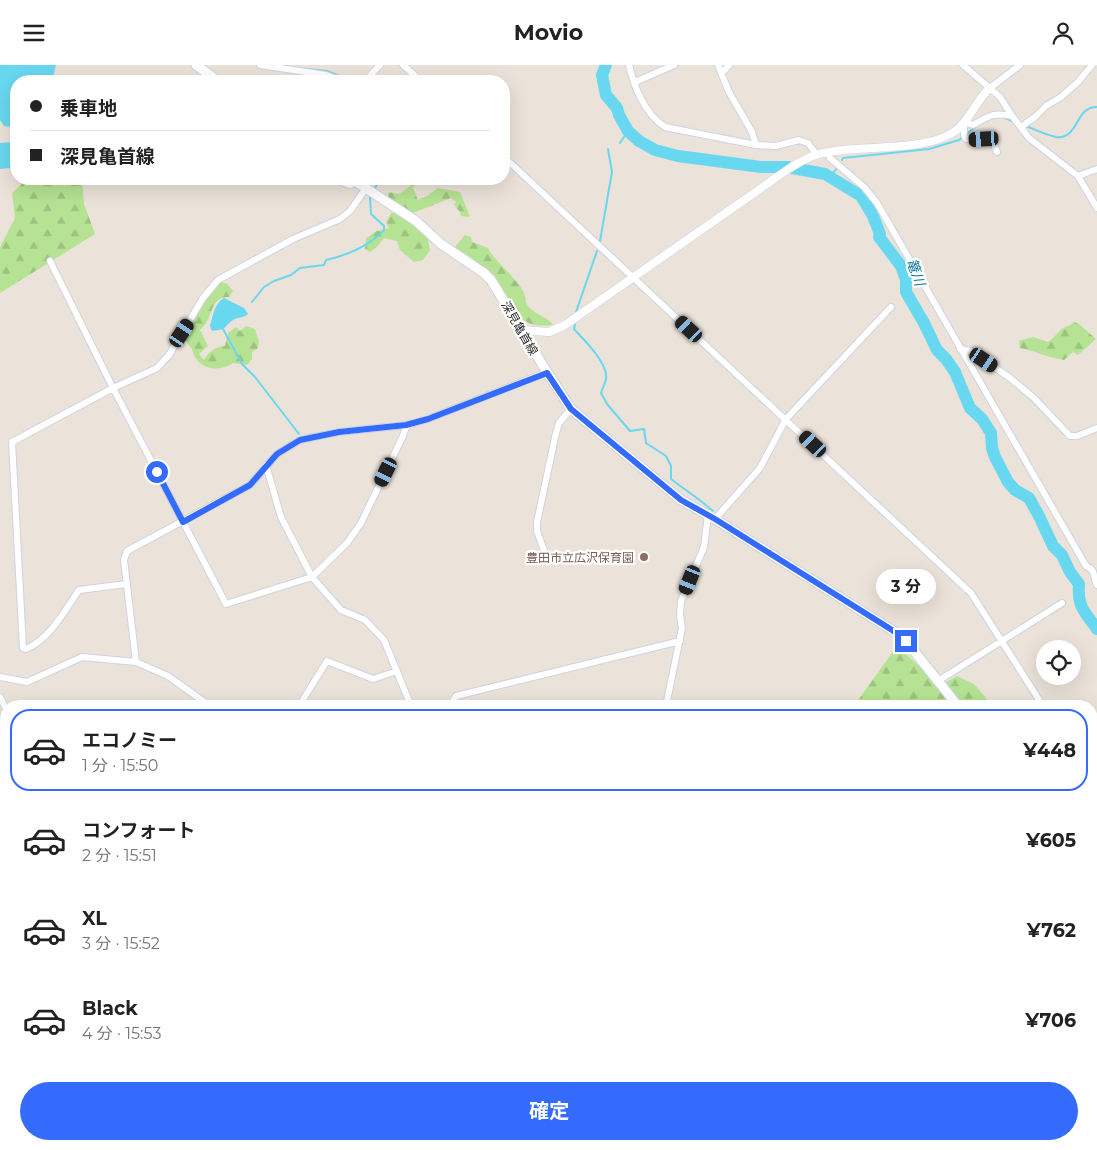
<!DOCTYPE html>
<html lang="ja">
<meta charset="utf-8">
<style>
body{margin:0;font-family:Montserrat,"Noto Sans JP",sans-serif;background:#f2f2f2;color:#222;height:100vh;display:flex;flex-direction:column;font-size:19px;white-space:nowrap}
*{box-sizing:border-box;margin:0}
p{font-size:16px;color:#767676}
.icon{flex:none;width:28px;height:28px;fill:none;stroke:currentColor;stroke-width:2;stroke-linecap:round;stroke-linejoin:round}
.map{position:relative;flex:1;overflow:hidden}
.drawer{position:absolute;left:0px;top:635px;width:1098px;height:450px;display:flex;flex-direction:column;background:#fff;border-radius:20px 20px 0 0;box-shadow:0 5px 20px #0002}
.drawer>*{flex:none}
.guide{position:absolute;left:10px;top:10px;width:500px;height:110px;border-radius:20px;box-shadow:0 5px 20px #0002;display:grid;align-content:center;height:110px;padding:0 20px;background:#fff}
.fabs{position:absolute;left:1036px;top:575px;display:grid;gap:10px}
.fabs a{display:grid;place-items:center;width:45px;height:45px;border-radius:50%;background:#fff;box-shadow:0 5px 20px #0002;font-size:25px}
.end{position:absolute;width:22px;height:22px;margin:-11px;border:6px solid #346bfd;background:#fff;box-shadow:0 0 0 2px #fff}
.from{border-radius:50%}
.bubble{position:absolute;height:35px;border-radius:18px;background:#fff;box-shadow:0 5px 20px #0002;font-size:16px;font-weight:700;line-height:35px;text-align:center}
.car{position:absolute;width:15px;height:30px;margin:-15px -8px;border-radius:6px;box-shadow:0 0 4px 1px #0007;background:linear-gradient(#222 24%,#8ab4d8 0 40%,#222 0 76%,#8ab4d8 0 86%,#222 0)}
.guide b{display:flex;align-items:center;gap:18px;height:48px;font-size:19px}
.guide b+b{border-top:1px solid #e0e0e0}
.guide i{width:12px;height:12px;background:#222}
ul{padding:9px 0 0;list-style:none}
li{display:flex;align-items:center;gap:15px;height:82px;margin:0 10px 8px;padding:0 10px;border:2px solid transparent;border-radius:20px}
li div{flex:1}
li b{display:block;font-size:19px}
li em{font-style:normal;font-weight:700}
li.selected{border-color:#346bfd}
li>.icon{width:45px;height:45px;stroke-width:1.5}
.action{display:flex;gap:10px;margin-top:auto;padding:10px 20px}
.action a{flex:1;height:58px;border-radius:30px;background:#346bfd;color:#fff;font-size:20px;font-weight:700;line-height:58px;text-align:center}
header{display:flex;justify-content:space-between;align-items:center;height:65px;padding:0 20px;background:#fff;font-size:22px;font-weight:700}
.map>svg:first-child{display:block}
.forest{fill:url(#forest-firs)}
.water{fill:#68d8f0}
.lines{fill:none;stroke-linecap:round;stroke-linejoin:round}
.stream{stroke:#68d8f0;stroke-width:2}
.river{stroke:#68d8f0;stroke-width:12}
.minor-casing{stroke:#ced4e2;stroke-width:8}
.tertiary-casing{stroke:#ced4e2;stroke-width:9}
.secondary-casing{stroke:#ced4e2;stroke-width:11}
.motorway-casing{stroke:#c3c3c3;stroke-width:13}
.minor{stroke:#fff;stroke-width:6}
.tertiary{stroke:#fff;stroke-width:8}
.secondary{stroke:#fff;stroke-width:9}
.motorway{stroke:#ff8c50;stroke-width:11}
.route{stroke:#346bfd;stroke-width:6}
.education-dot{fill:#8d6e63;stroke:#fff;stroke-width:2}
.labels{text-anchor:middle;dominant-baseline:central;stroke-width:4.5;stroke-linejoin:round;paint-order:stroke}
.street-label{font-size:12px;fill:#282828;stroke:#fff}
.education-label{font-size:12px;fill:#785e54;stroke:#fff;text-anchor:end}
.water-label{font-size:14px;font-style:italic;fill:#0b7599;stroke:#fff}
</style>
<header><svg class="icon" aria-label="menu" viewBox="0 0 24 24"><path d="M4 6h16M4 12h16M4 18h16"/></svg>Movio<svg class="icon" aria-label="person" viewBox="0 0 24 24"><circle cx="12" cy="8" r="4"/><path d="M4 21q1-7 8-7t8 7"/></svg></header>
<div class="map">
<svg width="1097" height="1085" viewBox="0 0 1097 1085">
<defs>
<pattern id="forest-firs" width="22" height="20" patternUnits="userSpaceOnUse" patternTransform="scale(1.25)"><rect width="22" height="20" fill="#b6e393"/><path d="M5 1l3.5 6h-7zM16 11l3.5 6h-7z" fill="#9cc37f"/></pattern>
</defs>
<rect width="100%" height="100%" fill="#ebe2d9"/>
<path class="forest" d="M39,114H82L84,139L95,169L0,228V182L15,153L12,128L25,116Z
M414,115L417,117L413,123L418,135L427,131L438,123L460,127L470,152L461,151L460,147L454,140L456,137L451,133L413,148L409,153L427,169L430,185L423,195L414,197L400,185L397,176L384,173L377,182L370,187L365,184L366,173L377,166L389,163L386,157L391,148L397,147L402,141L388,132V127L399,129L409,122Z
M465,170L471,172L472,177L488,183C494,196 515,211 523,226C526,231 525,237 528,241C535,250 547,251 553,260C511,265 517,236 494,214C482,202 467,193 454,183Z
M220,217L227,219L233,226L229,232C209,231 214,254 200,265L208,281L199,289L204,295C209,286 215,282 225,281L228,268L236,262L240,266L246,261L255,264L259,277L258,283L252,287V294L247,300L233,298C222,306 203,306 195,292C193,289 193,286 192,284C188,279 186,277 184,270L206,231Z
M1074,257L1079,259L1096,274L1078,290L1073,287L1064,295C1049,293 1035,286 1020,283L1019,276L1033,272L1048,277C1054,273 1057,268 1062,264C1066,261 1070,261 1074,257Z
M897,581L929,610L950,641H854Z
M957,611L974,619L993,641H965L945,618Z"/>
<path class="water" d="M0,0H56L52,16H16V63L4,61L0,55Z
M16,77V109L9,103L0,104V78Z
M224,233L244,243L248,249C244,253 238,252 233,255C223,262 229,264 212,266L210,261C213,251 214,239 224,233Z"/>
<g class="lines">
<path class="stream" d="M307,4L327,6L349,15L352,12L357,16
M1003,52L1012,56
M1026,61C1036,65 1046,70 1056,72C1079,75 1075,41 1097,42
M620,78L628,66
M842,95L843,93L929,84L959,75L975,62
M825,109L833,108L837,103
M375,123L380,114
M600,176L612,107L608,84
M252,237L264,222L274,216L291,210L300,203L324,200L326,195C348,190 369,181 384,165V161L371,149L370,132
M576,247L597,186
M575,260L574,264C584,275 608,298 606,313C606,319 602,323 601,328L607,339L630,366L644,364L646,378L666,391L671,401V414C685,425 700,434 713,446
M223,264L242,299L255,312L299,369"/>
<path class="river" d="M606,0L602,10L606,30L617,43L619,50L628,66L639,76L655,85L678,91L761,102H787L825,109L861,131L873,151L880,169L879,172L901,201L906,215V227L924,258L937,285L946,294L955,307L970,343L982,354L991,368L992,383L995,392L1008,417L1015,425L1029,433L1039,451L1053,481L1062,490L1070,507L1079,519C1077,542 1085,547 1097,564
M0,1062L6,1069
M16,1079L22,1085"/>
<defs>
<path id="minor" d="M260,0L326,10L343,16
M403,0L421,16
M629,0C634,22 645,49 665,62L756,80L776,81L799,75L808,78L817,90
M718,0L729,27L752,67L756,80
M963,0L1000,32L1012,51L1029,73L1078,111L1097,143
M722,8L729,0
M365,16L380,0
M635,17L674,0
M990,23L1020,0
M1021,62L1036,51L1046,41L1061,32L1078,17L1092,0
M997,87L993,77L990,75L966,74L964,70V57L973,60C989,51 993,47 1012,51
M828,88L830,93L864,122L877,138L1086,501C1097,506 1092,510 1097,520
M504,92L971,528L1043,641
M1078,111L1097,104
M332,114L350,120L357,117
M50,196L113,323L226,539L312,512L347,478L361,458L402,373L407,360
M960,284L971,286L1010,313L1034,333L1070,371H1077L1097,363
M266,400L281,452L312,512L341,545L365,555L384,575L411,641
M715,454L760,403L786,354L891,242
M547,494L537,466V457L556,368L559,358L571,344
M126,519L79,525C65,545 50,574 26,584L23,583L12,377L113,323L157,303L169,290L203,233L218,215L293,174L340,154L350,146L366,123
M136,597L124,495L127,486L250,420L277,389L300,375L339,367L407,360L428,354L547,307
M0,612L27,617L82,592L136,597L168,611L210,641
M938,616L1062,538
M0,632L6,644
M299,641L327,596L373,614L397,606
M450,641L456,631L680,576
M666,641L682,563L680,550L681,536L704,482L708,450
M1091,717L1097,726
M0,847L6,846
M0,868L6,873
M1091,925L1097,923
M0,1017H6
M152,1079L159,1085
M378,1079V1085
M522,1079L529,1085
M673,1079L676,1085
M124,1085L129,1079
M428,1085V1079
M446,1085L448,1079
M514,1085L516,1079"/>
<path id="tertiary" d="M521,265L549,267L565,260L767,119C782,109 799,95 816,90C856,78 920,89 954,67C969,57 976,35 990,23"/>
<path id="secondary" d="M196,0L218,16
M352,114L416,156L441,179L484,208L491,215L547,307L571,344L681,435L715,454L892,565L906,576L958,641
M1091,819L1097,815
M1091,867L1097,878"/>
<path id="motorway" d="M0,1080L5,1085"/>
</defs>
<use href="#minor" class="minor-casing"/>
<use href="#tertiary" class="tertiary-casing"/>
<use href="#secondary" class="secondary-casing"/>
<use href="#motorway" class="motorway-casing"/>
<use href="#minor" class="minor"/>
<use href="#tertiary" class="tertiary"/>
<use href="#secondary" class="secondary"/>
<use href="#motorway" class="motorway"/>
</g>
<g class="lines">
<path class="route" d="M157,407L183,457L250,420L277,389L300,375L339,367L406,360L428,354L547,308L571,344L681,435L715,454L892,565L906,576"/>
</g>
<circle class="education-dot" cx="644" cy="492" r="5"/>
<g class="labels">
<g class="street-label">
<text transform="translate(520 263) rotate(60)">深見亀首線</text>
</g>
<g class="education-label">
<text x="634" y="492">豊田市立広沢保育園</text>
</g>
<g class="water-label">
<text transform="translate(916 207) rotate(70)">篭川</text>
</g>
</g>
</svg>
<div class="fabs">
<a><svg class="icon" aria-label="locate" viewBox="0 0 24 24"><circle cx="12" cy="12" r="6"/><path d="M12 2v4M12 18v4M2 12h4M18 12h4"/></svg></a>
</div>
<i class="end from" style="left:157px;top:407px"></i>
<i class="end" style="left:906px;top:576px"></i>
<div class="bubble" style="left:876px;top:504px;width:60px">3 分</div>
<i class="car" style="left:984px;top:74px;rotate:267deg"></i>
<i class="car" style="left:689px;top:264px;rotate:313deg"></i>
<i class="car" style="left:182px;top:268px;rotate:34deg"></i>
<i class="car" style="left:984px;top:295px;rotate:124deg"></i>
<i class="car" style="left:813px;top:379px;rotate:313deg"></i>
<i class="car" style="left:386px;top:407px;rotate:206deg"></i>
<i class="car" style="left:690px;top:515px;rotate:202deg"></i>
<div class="guide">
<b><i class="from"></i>乗車地</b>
<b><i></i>深見亀首線</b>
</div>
<section class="drawer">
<ul>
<li class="selected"><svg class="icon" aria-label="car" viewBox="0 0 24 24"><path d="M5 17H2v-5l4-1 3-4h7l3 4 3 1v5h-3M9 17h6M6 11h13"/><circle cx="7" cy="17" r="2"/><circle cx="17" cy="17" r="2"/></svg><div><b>エコノミー</b><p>1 分 · 15:50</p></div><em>¥448</em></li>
<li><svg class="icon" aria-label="car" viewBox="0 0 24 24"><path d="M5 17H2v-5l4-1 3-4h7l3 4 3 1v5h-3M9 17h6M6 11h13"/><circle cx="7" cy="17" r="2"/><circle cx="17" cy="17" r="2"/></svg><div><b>コンフォート</b><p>2 分 · 15:51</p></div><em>¥605</em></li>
<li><svg class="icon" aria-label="car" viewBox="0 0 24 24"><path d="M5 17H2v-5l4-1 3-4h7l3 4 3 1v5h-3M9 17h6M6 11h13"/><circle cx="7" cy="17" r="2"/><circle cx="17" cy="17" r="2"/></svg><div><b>XL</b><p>3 分 · 15:52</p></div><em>¥762</em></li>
<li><svg class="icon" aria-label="car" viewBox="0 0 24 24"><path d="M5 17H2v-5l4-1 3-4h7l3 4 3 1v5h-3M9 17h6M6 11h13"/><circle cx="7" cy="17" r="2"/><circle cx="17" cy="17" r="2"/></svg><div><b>Black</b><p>4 分 · 15:53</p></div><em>¥706</em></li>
</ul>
<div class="action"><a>確定</a></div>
</section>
</div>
